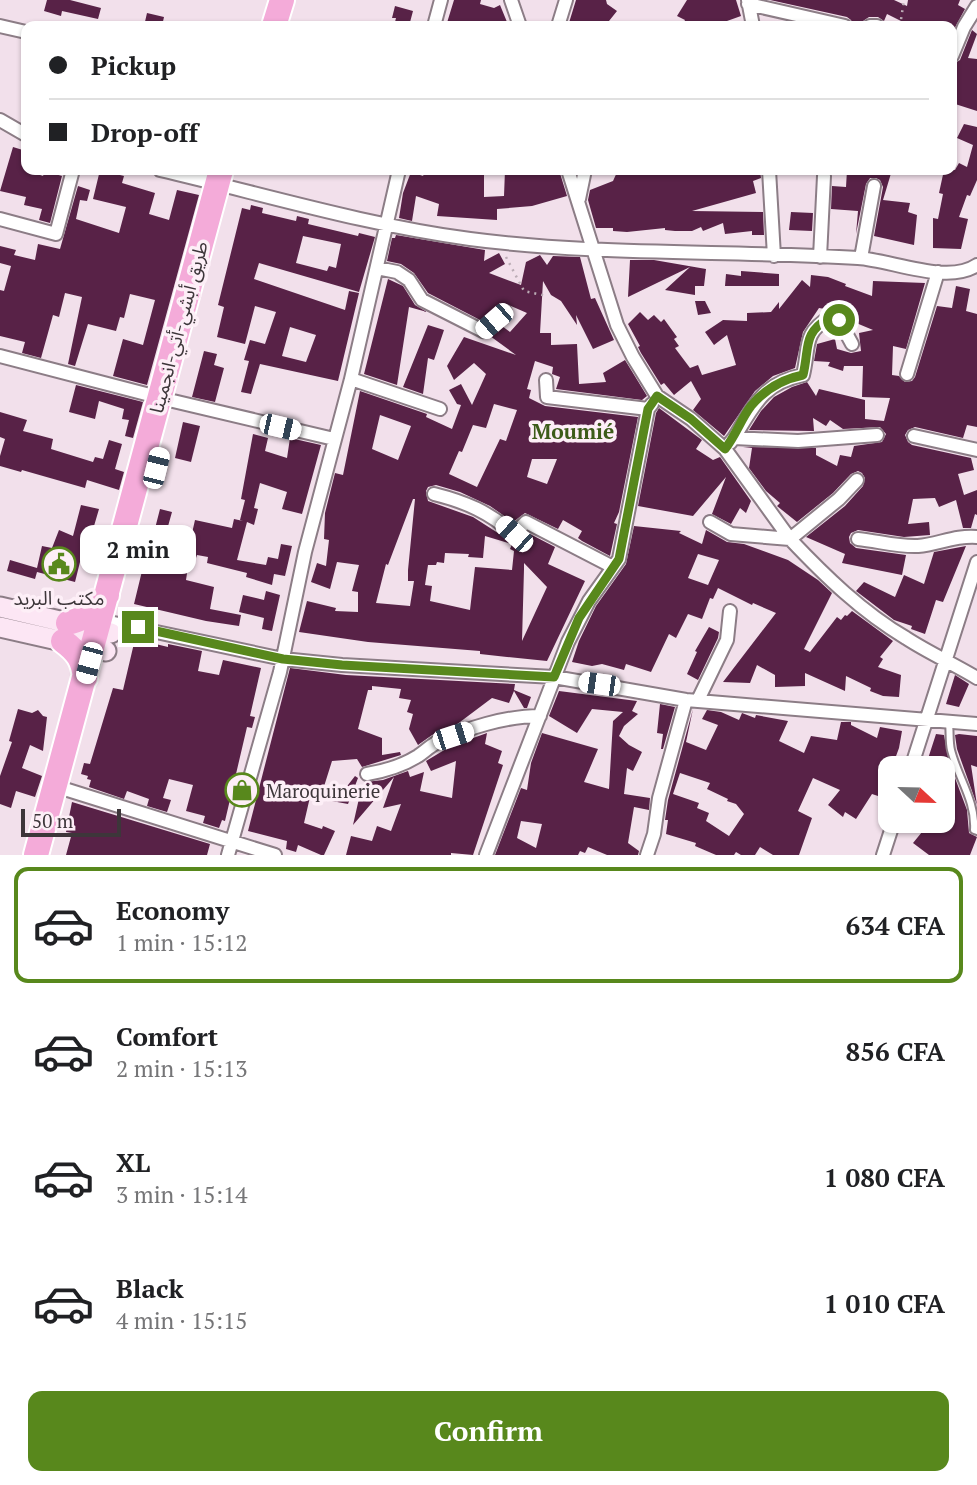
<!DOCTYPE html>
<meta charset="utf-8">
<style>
body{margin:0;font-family:"PT Serif","Noto Sans Arabic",serif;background:#f6f6f6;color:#202124;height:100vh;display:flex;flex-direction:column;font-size:26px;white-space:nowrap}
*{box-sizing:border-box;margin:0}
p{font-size:23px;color:#757577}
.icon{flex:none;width:38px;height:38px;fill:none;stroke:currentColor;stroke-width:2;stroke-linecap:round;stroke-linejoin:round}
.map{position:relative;height:855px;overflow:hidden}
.sheet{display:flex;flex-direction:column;background:#fff;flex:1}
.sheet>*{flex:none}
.guide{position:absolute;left:21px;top:21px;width:936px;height:154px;border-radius:14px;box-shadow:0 2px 5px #0004;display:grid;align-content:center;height:154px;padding:0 28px;background:#fff}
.needle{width:46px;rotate:112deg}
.tools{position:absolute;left:878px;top:756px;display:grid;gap:14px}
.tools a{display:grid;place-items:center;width:77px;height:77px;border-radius:14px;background:#fff;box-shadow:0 2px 5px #0004;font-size:35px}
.scale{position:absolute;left:21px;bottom:18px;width:100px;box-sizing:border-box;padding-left:7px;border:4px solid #3d363a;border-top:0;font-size:19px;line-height:24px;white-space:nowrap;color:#3d363a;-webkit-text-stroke:5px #fdeff7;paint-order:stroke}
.end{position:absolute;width:32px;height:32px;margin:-16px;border:9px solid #58881c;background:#fff;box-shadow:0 0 0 4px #fff}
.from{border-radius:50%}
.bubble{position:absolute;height:49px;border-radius:14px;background:#fff;box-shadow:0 2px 5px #0004;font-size:23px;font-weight:700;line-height:49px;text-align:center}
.car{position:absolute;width:21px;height:42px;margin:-21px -10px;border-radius:9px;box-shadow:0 0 5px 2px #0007;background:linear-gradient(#fff 24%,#345 0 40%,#fff 0 76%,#345 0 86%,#fff 0)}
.guide b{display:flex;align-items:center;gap:24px;height:66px;font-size:26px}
.guide b+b{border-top:2px solid #e0e0e0}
.guide i{width:18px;height:18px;background:#202124}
ul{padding:12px 0 0;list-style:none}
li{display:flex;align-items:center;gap:21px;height:116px;margin:0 14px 10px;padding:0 14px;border:4px solid transparent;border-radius:14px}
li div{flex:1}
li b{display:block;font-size:26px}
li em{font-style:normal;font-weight:700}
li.current{border-color:#58881c}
li>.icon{width:63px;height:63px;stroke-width:1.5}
.button{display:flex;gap:14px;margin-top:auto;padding:14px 28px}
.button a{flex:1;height:80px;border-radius:14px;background:#58881c;color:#fff;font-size:28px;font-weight:700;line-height:80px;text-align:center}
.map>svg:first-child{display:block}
.building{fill:#582247;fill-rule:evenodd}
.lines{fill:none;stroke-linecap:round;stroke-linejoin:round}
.lane-casing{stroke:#8c7d86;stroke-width:10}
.street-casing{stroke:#8c7d86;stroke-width:16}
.secondary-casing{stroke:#8c7d86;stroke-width:23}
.highway-casing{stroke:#fff;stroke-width:28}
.path{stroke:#bbacb5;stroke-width:2.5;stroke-dasharray:2 5;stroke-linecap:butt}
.lane{stroke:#fff;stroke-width:6}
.street{stroke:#fff;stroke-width:12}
.secondary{stroke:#fce6f4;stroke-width:19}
.highway{stroke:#f4abd9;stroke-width:24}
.route{stroke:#58881c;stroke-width:9}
.labels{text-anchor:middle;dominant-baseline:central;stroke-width:7;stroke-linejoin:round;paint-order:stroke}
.street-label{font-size:19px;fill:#3d363a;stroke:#fdeff7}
.poi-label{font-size:19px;fill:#3d363a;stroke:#fdeff7}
.neighbourhood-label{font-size:21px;font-weight:bold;fill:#3d5c1a;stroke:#fdeff7}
</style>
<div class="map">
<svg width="977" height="855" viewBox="0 0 977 855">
<rect width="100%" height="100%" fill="#f2e0eb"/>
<path class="building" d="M47,0H70L101,8L98,19L62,11L61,16L44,11Z
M454,0H481L480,4L494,8L500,5L507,22L499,26H446Z
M576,0H606L607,4L617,11L605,26H568Z
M687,0H736L741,16L713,26H682L685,20L677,16Z
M770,0H894L907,6L908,0H960L958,5L965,9L952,33V26H903V22L887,14L884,21L878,17H869L863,21L861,26H854L851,20L847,17Z
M395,6L413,11L409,26H394L396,18H392Z
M147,13L164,17L162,26H144Z
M972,30L977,34L968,58L977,59V111L952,103V65L960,60Z
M964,124L977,127V180L970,196L967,195L959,217L968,219L961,249L933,248V218L938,219L943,194L939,193L944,170H955L959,163L967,167L973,145L957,138Z
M13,147L26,151V170L43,176L45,171L62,176L50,223L39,220L42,209L24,205L26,197L0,191Z
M100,170L124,176L122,183L155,193L149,214L169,220L177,190L199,195L147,385L113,376L123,339L143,345L155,300L130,294L124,318L120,317L116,331L88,324L75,366L68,364L82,297L65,293L59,317L53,315L41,358L22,353L25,342L0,336V290L4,291L11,266L0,263V246L16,250L14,255L35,260L38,244L60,249L78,186L90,190L87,201L80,200L76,219L119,233L126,207L93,199Z
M426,170H484V197L504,196L505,170H559L567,196L532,206L497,209V220L437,216L439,204L416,196L412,221L399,218L403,193L411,172L423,176Z
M618,170H703L705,175L714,170H760L761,178L753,181L756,193L692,211L763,212L764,235H752V231L725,234L723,223L703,231L701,227L692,231H675L665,230V228L627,232L613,231V228H596L588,200L590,190L613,181Z
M847,170H892L883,200L910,203L908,212L917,215L914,245L874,236L883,187L880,180L876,178H870L866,184L856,234L858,211L831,209L832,186L846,187Z
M251,205L263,208L262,213L296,221L297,216L309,219L308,224L358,236L359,233L375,237L359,292L259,263L254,279L345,310L349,291L359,293L338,381L260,364L251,394L241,392L249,361L244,360L250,340L265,344L276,312L255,306L245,344L217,337L224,307L218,305L242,208L250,210ZM303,236L341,244L336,268L329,266L327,271L296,263ZM290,327L316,335L306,362L282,356Z
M791,212L813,213L812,231L789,230Z
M396,235L485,250L484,261L499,253L505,264L489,273L521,285L526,262L540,255L547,265L553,256L580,257L591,299L595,298L614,340L593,349L576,315L577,325L561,301L551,295L543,281L540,333H551V345L577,344L579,384L606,382L603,373L625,360L647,396L642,400L556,389L560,377L552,374L553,367L535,361L527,389L531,390L529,398L545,406L638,417L619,512L614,523L617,524L610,556L582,541L578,538L582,531L563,520L558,529L525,513L513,522L490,506L460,492L436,485L428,487L426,491L428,501L473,517L512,542L520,541L528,533L555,547L548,564L585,581L547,661L507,657L480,654V651L368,642L299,632L307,601L336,608L335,611L358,612V592L352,591L359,565L337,562L330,589L311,582L317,563L326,566L329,540L324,539L325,513L335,473L343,475L360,391L427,414L426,417L452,429L461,405L457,404L449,390L461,384L472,405L486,374L474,363L454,380L447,366L464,337L516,355L490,336L502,326L510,332L527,313L504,303L482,321L428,293L414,273L401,264L387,261L392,238H395ZM494,404L517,410L506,441L500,439L477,487L449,474L459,451L462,452L473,425L486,428ZM380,415L411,426L398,460L372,449ZM532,459H557L547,484L527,477ZM413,499H415L408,570V581H414L410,606L376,603L386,564L388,565ZM485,536L512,544L510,549L514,551L512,570L475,567L470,610L430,601L432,586L425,585L428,565H436L437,562L444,563L445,553L469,554L468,557L483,558ZM524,563L547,587L522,641L524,569Z
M630,260H654L706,269L704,286H695V295L665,290L690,267L628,297Z
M741,271L779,274V286H725L726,274L741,276Z
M811,275L828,277L846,284L845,286L872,296L873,281L925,283L906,349L893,346L892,375L899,376L905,382L912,381L915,377L937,306L952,308L956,286L970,289L966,311L977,314V427L967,425L963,438L915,427L908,430L905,435L908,442L912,445L971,458L974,470L958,474L964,495L977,490V515L975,514L971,528H963L956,500L939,507L935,498L913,499L908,524L929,522L930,535L904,537L858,530L851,533L849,537L850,543L856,548L906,555L902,575L842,563L845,554L806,537L845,506L863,486L865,478L862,473L858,471L851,474L833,493L797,522L777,506L780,503L766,491L749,468L752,448L743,447L816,448V455L837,466L840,455L851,457L854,446L882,442L886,434L880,427L843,429L830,420L826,426L813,418L814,431L749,430L761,411L774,397L792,387L807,382L816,396L819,389L865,400V419L884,421L890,398L862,397L863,366H844L843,371L828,366L830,362L814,361L817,344L835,339L837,349L851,353L861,351L859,333L873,330L849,320L842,312L819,308L803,332L795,368L773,376L755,391L724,436L693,410L701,399L691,381L674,395L664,383L661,385L641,353L638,347L640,346L628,324L640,312L648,320L654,315L661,322L664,319L677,337L674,339L679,346L675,348L690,368L698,365L702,375L736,365L727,335L714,345L705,332L723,320L747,321V313L771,312L779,302V309L802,280L810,287Z
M388,279L403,286L415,305L427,312L409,307L397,385L364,374Z
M695,301H705L711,313L698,315Z
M428,325L444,330L434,360L428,358L423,394L403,387Z
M204,351L217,354L214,365L224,368L215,402L192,397Z
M76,385L143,402L133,438L125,436L129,420L122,419L124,409L99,401L95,419L69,412Z
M659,408L702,440L696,449L713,460L720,457L751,501L746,513L740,508L731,524L712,514L726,477L693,516L638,506L656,413Z
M0,412L27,420L23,431L53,439L51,449L93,462L95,457L103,459L109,440L122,444L115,469L124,472L119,490L87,480L85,488L22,470L21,472L0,466V456L5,439L0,437Z
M183,422L200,426L191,462L175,458Z
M253,434L268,438L265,451L287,458L290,438L321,445L302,514L282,509L287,492L260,483L254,508L258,509L254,525L247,522L237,560L266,565L268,557L278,559L281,544L292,546L285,576L274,574L272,585L246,577L247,573L207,563L208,557L197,555L195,561L189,560L186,580L214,587L210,609L241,615L239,626L206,621L134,604L142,571L147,572L153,548H150L160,509L172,512L165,537L186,544L187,541L190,542L195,520L232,528L234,519L243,521L240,520L245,500L241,499Z
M81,505L99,509L94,526L108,529L104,547L85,542L75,582L37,572L35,579L7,571L10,560L37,568L42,546L52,548L59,530L73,536Z
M634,526L681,531L679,533L702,544L706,530L727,542L744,544L788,560L818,580L832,593L804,649L810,652L837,617L841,620L845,615L847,616L852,611L893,641L880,657L883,659L878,667L901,675L899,697L883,696L870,691L871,688L846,676L845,691L805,673V686L775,687V675L757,665L750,683L723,682L776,613L753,603L752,605L718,588L713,599L710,598L702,619L688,614L676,638L669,634L651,672L626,664L624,670L602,664L592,666L572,662L579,641L596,606L626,564ZM698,554L719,560L708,585L688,578Z
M966,546L943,602L936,600L925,634L911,629L912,626L894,620L856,591L864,582L895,597L904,575L924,584L934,552Z
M266,591L280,595L272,631L262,629L264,618L239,612L243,595L264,600Z
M709,627L719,632L718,638L698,680L687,674L697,652L695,651Z
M135,639L168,647V644L202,651L198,671L219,675L223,660L261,668L250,716L255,717L252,728L247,727L225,821L222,820L219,828L203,823L205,816L186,811L193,785L169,779L163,798L171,800L167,812L147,806L149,799L127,791L124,799L89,787L91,780L87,779L88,776L81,774L84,763L90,764L113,688L123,690Z
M290,668L346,675L515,684L514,690L531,697L527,708H524L514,691L509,703L492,698L456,725L432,735L418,745L409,729L413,714L407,712L411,700L399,698L401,689L372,686V690H368L358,729L382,738V755L400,752L401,755L362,767L357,759L332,761L321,796L336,787L341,794L355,776L358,778L348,804L310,797L304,823L322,829L323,826L335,831L324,855H321L298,845L296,852L286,849L287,841L248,831Z
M955,675L969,684L959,707L946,704Z
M559,691L637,701L632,711L638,714L624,726L619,736L629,745L642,752L633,771L627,768L624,794L650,798L649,810L634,807L628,843L639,851L638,855H607L588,847L585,853L580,851L578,855H495L521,788L527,790L531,763L542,733L598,749L584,782L609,789L613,721L623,712L592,709L577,733L549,716ZM521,821L542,824L536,848L517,838Z
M660,704L675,707L663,749H661L663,734L657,733Z
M18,709L32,713L38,710L43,716L47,717L43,751L30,745L22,768L42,776L35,797L16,791L11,808L0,804V776L12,742L9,741Z
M693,709L686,742L706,750L718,725L702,719L707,710L721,712L739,720L742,713L755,718L756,715L788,721L779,741L804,753L811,736L837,740L841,722H851V725L877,738L880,727L902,731L899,748L881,797L872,794L856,819L845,812L843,817L828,805L840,790L813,778L798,811L812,818L799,855H773L760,847L755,855H741L736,852L734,855H716L695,846L696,843L666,834L668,820H665L668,800ZM680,773L710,783L707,789L728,799L727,801L736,804L744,814L729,836L706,821L709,813L697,808L699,803L673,794Z
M487,733L485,744L502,751L498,763L503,765L473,855L451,853V855H346L351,836L372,841L377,826L391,831L401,804L383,808L394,777L353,825L360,794L369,801L365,782L383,780L408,771L410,777L424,772L420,791L452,798L456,761L431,771L426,761L451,746Z
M936,734L944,735L949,762L967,810L969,833L977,837L970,855H929L913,843L931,821H943V768H925Z
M959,734L977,736V767L971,765L977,805L957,749L955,735Z
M72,802L210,844L207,855H66L72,833L66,832Z"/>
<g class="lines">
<defs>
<path id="lane" d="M949,723C950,732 949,742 951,750C958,778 976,801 974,830L977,831"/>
<path id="street" d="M511,0L520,26
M748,0L753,26
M748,4L845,26
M0,26L26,32
M434,26L441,0
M558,26L566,0
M870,26H877
M952,56L964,27L977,6
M0,120L26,135
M160,170C263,194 365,225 470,239C599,256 729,250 858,258C891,260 948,285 977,265
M568,170L617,325L633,357L657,396L691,419L725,449L790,539L839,499L857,480
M769,170L774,256
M579,199L585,170
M0,219L56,234L73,170
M820,257L824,176
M861,258L874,186
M377,268L397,272L409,280L422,300L483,331L505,312
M0,356L173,401L334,439
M907,374L938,272
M351,379L440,409
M546,380L547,397L648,409L652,404
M914,436L977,450
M734,438C754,405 763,383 803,375C810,346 802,334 830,317L839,320L852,344
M730,443L734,438L798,441L877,435
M434,494C466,502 489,512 514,534L526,522L613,567
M710,522L731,534L790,539C825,576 862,612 906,638C929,653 954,664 977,678
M858,539C878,541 898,547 918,546C939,544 956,535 977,537
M114,623L283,659L342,665L554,677L686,700L977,724
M698,700L727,640L730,611
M911,768L977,562
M367,774C385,771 402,766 418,756C424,752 429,747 436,743C466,728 506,716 540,716
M55,786L275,855
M228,855L280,672L305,552L351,379L399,170
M486,855L568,642L589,601L619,559L648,409
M647,855L654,834L659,798L686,700
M883,855L894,821"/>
<path id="secondary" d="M0,607L111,633
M0,627L106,651"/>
<path id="highway" d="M274,26L282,0
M68,623C89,617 94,613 107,595
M63,641C78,652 83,660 85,678
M36,855L221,170"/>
</defs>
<use href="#lane" class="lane-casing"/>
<use href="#street" class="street-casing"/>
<use href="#secondary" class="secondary-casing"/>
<use href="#highway" class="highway-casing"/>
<path class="path" d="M900,26L904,0
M506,257L524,291L547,296"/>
<use href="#lane" class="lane"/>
<use href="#street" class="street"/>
<use href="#secondary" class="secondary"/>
<use href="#highway" class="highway"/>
</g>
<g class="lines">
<path class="route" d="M138,627L283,659L342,665L554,677L579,618L619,559L648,409L657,396L691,419L725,449C736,435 741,419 751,406C765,389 783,379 803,375C810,346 802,334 830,317L839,320"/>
</g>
<defs>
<symbol id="civic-ring" viewBox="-11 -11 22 22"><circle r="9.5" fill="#fdeff7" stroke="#58881c" stroke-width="1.5"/><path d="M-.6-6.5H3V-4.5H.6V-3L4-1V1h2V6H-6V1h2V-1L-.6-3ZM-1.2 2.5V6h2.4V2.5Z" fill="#58881c"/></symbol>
<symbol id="shop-ring" viewBox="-11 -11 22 22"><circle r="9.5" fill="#fdeff7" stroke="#58881c" stroke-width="1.5"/><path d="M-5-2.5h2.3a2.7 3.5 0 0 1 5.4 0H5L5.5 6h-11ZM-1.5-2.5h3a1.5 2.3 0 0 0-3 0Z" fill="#58881c"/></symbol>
</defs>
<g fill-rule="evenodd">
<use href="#civic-ring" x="40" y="545" width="38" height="38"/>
<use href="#shop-ring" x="223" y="771" width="38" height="38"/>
</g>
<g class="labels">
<g class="street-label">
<text transform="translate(178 327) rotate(-75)">طريق أبشي-أتي-انجمينا</text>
</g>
<g class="poi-label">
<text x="59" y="597">مكتب البريد</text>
<text x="266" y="790" text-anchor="start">Maroquinerie</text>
</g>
<g class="neighbourhood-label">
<text x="573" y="431">Moumié</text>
</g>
</g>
</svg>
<div class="tools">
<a><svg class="needle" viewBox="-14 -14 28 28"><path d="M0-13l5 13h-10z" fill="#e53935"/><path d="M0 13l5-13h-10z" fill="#757577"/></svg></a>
</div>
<div class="scale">50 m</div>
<i class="end from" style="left:839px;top:320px"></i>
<i class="end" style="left:138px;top:627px"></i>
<div class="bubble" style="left:80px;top:525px;width:116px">2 min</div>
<i class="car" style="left:494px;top:321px;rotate:229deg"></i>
<i class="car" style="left:280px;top:427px;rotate:103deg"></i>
<i class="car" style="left:156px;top:468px;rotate:14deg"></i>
<i class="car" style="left:514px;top:534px;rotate:312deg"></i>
<i class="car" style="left:89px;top:663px;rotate:195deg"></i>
<i class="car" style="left:599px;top:684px;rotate:278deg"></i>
<i class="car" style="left:453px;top:736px;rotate:72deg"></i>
<div class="guide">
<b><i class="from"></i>Pickup</b>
<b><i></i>Drop-off</b>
</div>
</div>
<section class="sheet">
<ul>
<li class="current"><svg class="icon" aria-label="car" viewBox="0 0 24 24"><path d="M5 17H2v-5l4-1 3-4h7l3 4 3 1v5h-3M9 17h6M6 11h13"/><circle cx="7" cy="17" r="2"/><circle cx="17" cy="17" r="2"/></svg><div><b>Economy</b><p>1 min · 15:12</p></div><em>634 CFA</em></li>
<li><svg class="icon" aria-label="car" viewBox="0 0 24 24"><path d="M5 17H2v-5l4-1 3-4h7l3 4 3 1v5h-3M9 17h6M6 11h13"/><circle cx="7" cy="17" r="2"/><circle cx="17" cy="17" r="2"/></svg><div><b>Comfort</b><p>2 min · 15:13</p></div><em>856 CFA</em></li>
<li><svg class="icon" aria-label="car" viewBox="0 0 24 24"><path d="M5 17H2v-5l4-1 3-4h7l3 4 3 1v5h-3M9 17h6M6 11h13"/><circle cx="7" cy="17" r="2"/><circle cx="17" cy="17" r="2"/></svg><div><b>XL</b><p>3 min · 15:14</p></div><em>1 080 CFA</em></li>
<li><svg class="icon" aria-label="car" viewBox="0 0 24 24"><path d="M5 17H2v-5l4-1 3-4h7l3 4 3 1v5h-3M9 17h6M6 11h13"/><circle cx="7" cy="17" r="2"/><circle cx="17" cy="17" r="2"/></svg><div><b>Black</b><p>4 min · 15:15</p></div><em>1 010 CFA</em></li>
</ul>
<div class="button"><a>Confirm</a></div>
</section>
